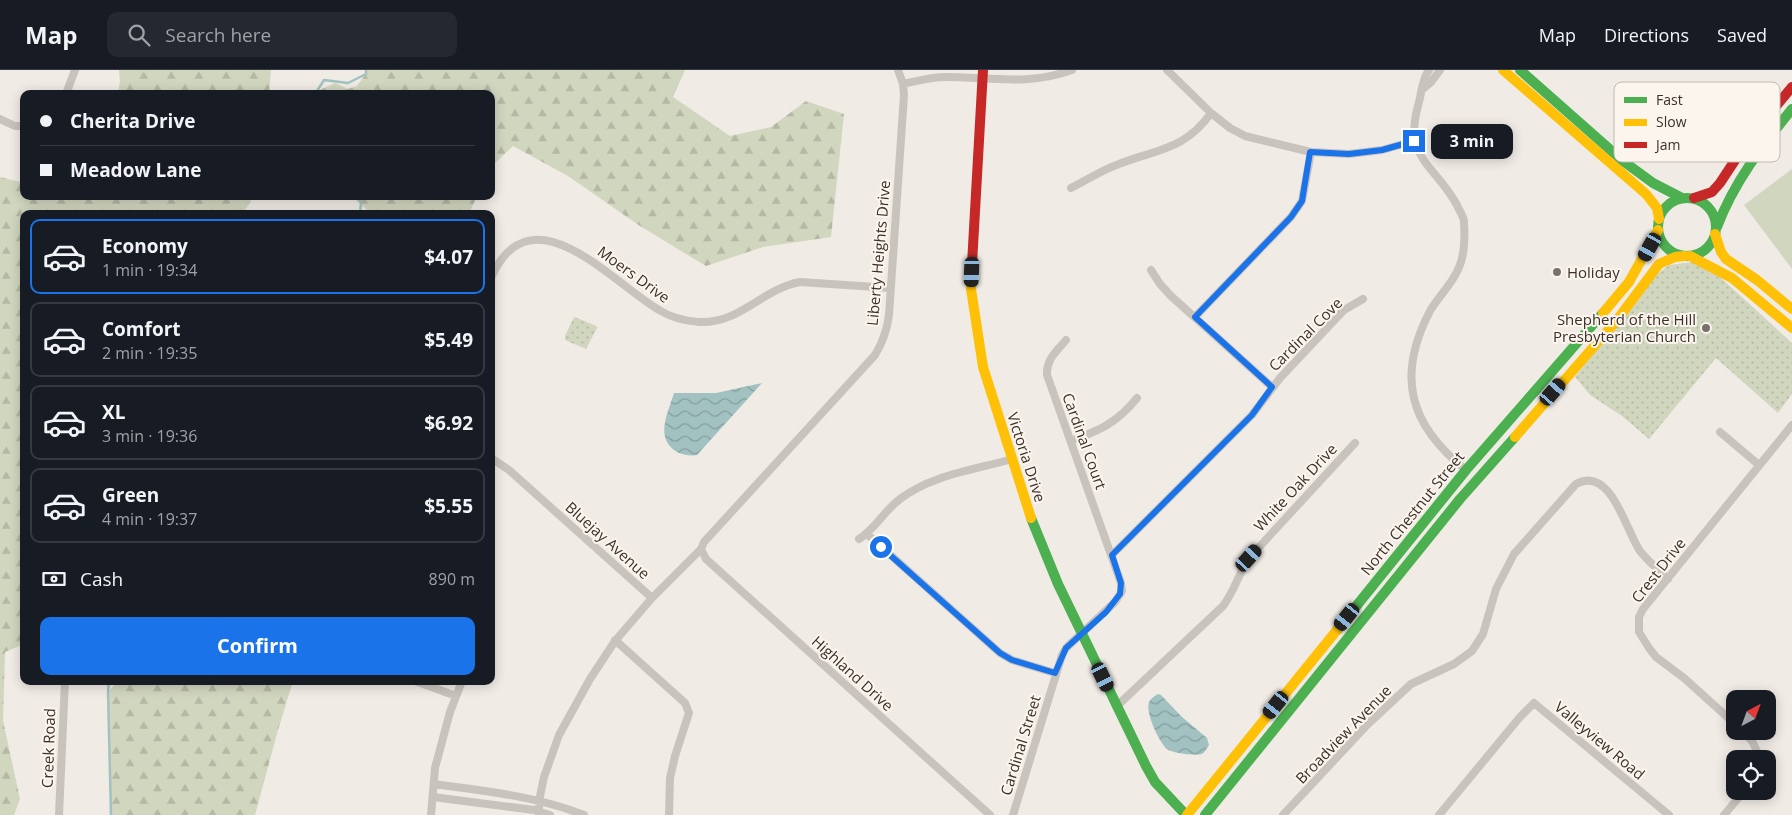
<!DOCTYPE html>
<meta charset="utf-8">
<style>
body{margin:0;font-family:"Open Sans",sans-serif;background:#242831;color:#f1f3f6;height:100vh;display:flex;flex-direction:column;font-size:19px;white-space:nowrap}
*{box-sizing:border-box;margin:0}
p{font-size:16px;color:#9ea1a6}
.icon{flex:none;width:28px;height:28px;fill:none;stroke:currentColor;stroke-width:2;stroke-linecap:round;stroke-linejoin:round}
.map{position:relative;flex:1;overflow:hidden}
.details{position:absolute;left:20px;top:140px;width:475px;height:475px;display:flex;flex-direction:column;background:#171b24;border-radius:10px;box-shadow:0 2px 12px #0003}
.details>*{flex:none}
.banner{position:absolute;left:20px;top:20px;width:475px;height:110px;border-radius:10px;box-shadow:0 2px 12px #0003;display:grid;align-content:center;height:110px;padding:0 20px;background:#171b24}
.needle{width:32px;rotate:41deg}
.buttons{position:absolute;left:1726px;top:620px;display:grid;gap:10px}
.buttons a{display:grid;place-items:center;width:50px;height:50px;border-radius:10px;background:#171b24;box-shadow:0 2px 12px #0003;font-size:25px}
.end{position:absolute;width:22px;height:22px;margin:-11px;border:6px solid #1a73e8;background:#fff;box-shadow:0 0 0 2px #fff}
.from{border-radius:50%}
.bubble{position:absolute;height:35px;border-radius:10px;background:#171b24;box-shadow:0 2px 12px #0003;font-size:16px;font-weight:700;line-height:35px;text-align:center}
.car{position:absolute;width:15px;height:30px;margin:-15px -8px;border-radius:6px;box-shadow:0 0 4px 1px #0007;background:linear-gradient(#222 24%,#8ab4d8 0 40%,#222 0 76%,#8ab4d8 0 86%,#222 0)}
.banner b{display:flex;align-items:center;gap:18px;height:48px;font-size:19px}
.banner b+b{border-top:1px solid #363941}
.banner i{width:12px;height:12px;background:#f1f3f6}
ul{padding:9px 0 0;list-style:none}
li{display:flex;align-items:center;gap:15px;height:75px;margin:0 10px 8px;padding:0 10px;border:2px solid #363941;border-radius:10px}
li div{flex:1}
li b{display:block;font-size:19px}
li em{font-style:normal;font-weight:700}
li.selected{border-color:#1a73e8}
li>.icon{width:45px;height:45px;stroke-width:1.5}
.pay{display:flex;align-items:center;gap:12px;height:55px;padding:0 20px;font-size:19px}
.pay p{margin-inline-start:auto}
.primary-button{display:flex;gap:10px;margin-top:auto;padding:10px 20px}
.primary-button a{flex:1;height:58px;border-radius:10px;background:#1a73e8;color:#fff;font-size:20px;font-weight:700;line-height:58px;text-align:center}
header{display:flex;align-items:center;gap:30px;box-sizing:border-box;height:70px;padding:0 25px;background:#171b24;border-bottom:1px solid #363941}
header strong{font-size:24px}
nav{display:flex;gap:28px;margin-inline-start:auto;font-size:18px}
.search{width:350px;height:45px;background:#242831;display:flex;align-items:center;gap:12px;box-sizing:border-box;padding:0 18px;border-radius:10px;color:#9ea1a6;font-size:19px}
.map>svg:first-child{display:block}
.green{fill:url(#green-dots)}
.forest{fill:url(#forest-firs)}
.pitch{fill:#d1d6bf}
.water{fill:url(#water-waves)}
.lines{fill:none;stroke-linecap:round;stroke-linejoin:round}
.stream{stroke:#a1c2c1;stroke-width:2.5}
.street{stroke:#c9c3be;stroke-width:8}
.fast{stroke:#4caf50;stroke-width:10}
.slow{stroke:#ffc107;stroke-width:10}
.jam{stroke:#c62828;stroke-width:10}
.route{stroke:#1a73e8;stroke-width:6}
.poi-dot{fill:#7a716c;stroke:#fbf5ee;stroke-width:2}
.labels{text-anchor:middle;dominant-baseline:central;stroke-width:4;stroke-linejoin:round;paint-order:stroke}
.street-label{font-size:15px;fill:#3b302b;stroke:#fbf5ee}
.poi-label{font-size:15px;fill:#3b302b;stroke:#fbf5ee;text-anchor:start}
.key{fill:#fbf5ee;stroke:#c1bab4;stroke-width:1}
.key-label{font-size:14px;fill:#3b302b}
</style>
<header>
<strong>Map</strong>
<div class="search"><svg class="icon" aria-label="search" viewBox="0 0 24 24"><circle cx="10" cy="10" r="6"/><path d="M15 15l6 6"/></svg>Search here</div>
<nav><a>Map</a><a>Directions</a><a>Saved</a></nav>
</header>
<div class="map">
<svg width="1792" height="745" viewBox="0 0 1792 745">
<defs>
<pattern id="green-dots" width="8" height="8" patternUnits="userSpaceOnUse" patternTransform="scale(1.25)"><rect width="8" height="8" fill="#d1d6bf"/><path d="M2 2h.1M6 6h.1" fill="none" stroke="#b4b8a4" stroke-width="1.8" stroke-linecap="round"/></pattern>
<pattern id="forest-firs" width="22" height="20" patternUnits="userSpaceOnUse" patternTransform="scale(1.25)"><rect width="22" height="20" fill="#d1d6bf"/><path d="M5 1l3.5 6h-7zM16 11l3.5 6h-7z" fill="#b4b8a4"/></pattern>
<pattern id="water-waves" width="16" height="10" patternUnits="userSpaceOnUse" patternTransform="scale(1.25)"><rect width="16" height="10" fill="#a1c2c1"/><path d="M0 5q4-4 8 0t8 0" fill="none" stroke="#849e9d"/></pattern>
</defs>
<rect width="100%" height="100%" fill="#f0ebe5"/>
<path class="green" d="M1693,192L1709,197L1792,273V324L1778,343L1716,288L1649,369L1622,346L1590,325L1575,307L1655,206L1669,195Z
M575,247L596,256L597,258L586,279L565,270V266L573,249Z"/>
<path class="forest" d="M119,0H271L269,24H118L120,11Z
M366,0H685L673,27L730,66L771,57L806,31L844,44L831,167L763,177L706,196L640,156L568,106L513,76L491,97V24H318L320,20L335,13L348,19L357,16L367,2Z
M0,107L24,113V126H252L250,133L242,144H24V574L5,582L3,651L20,729L14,745H0Z
M351,126H477L469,144H372Z
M118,611H293L278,660L255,745H111L108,622Z"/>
<path class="pitch" d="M1792,99V199L1744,135Z"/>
<path class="water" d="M762,313L697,385C690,386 683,385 677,382C654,368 668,343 674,323H716Z
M1158,624L1161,625L1182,647L1207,668L1209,675C1207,678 1205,682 1202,684C1196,686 1172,683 1167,679C1159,672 1145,642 1149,632C1151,628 1155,626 1158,624Z"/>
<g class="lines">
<path class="stream" d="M315,24L324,10L348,13L366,4V0
M357,126L361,133L360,144
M109,611L108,622L111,745"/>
<path class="street" d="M1167,0L1211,43L1230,58L1245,66L1311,82L1349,84L1382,80L1414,71
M1429,0C1422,9 1422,21 1419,32C1402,89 1434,93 1457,135C1459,141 1464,146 1464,152C1465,171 1465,190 1454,207C1447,219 1437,229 1430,241C1396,306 1409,355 1466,400
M903,14C917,11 931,7 945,7C990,7 1028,16 1072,0
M1423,19L1431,12L1440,0
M66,24L75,0
M0,49L15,56H24
M1071,118C1087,110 1102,100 1119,94C1157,79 1185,80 1211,43
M1151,200L1160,214L1171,226L1272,317
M491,208C531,117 612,213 659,240C670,247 685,251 699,252C740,254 762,219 800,212L891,218
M1195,247L1291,147L1302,131L1311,82
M1720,362L1759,395
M1071,371C1100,360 1117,353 1137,328
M491,388L509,400L652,528L701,479L704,472L875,285C883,272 887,260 889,245L904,25L903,14L898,0
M867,464L1000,583L1012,590L1055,603
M859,469C875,459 884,441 900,429C931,405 974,400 1012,389
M701,479L706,489L990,745
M1112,485L1252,345L1280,308L1344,240L1363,229
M615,570L685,633L689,643L675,686L670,708L669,745
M415,611L456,626
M1117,636L1223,536C1234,522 1239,503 1249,488L1355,373
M1735,654L1684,608L1656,587L1649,578L1639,562V547L1643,539L1792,355
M1742,661L1752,671L1761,689
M434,714C484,721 536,726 584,745
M433,727L534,740L550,745
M59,745L65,611
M431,745L435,698L450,642L462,611
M539,745V731L544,707L559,665L590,609L615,571L652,528
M1013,745L1062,585L1066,578L1115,532L1122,521L1121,513L1047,305C1046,289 1057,281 1066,270
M1283,745L1367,655L1411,614L1454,594L1472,581L1483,564L1496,519L1514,484L1576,414C1611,395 1626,461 1640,481C1648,491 1658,500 1668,509
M1439,745L1520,647L1534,633L1669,745
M1724,745L1744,721"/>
<path class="fast" d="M1520,0L1623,91L1653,113L1682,128
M1658 157a29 29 0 1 1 58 0a29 29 0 1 1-58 0Z
M1717,157C1734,112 1762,76 1792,39
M1031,448L1058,514L1146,696L1155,712L1186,745
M1337,560L1466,400L1603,243
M1205,745L1460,429L1515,367"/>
<path class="slow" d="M1503,0L1646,124L1657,138L1659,149
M1715,164L1721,182L1726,189L1757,210L1792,239
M1690,186L1732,208L1792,258
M972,194L971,219L983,297L1031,448
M1603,243L1629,212L1658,160
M1515,367L1617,250L1659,194L1675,187L1685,186
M1187,745L1337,560"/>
<path class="jam" d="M1694,128L1712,122L1720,113L1751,66L1792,17
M972,194L983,0"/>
</g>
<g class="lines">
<path class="route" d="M881,477L1000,583L1012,590L1055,603L1066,578L1106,542L1120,524L1121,513L1112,485L1252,345L1272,317L1195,247L1291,147L1302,131L1310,82L1349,84L1382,80L1414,71"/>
</g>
<g class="poi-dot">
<circle cx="1557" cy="202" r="5"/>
<circle cx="1706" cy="258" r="5"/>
</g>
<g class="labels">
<g class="street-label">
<text transform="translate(878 183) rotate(-85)">Liberty Heights Drive</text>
<text transform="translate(634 204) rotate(36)">Moers Drive</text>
<text transform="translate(1305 264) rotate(-45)">Cardinal Cove</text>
<text transform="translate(1085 371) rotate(70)">Cardinal Court</text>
<text transform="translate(1027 387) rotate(72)">Victoria Drive</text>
<text transform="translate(1295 417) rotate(-47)">White Oak Drive</text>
<text transform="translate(1412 443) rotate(-51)">North Chestnut Street</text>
<text transform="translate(608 470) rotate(42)">Bluejay Avenue</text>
<text transform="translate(1658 500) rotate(-52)">Crest Drive</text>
<text transform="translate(853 603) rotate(42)">Highland Drive</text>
<text transform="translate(1343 664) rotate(-46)">Broadview Avenue</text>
<text transform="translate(1600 670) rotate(40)">Valleyview Road</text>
<text transform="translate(1020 675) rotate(-73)">Cardinal Street</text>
<text transform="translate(48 678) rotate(-88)">Creek Road</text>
</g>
<g class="poi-label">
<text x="1567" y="202">Holiday</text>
<text x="1696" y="249" text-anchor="end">Shepherd of the Hill<tspan x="1696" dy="17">Presbyterian Church</tspan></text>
</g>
</g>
<rect x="1614" y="12" width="166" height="80" rx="8" class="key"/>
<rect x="1624" y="27" width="23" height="6" fill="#4caf50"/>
<rect x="1624" y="49" width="23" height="7" fill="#ffc107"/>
<rect x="1624" y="72" width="23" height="6" fill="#c62828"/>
<g class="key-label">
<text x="1656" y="35">Fast</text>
<text x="1656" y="57">Slow</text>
<text x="1656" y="80">Jam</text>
</g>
</svg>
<div class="buttons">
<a><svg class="needle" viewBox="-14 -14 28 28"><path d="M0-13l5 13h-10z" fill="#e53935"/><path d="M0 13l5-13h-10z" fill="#9ea1a6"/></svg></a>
<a><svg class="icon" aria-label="locate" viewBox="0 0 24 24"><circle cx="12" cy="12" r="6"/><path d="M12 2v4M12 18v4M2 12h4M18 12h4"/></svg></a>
</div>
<i class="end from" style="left:881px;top:477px"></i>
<i class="end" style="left:1414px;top:71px"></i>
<div class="bubble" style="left:1431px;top:54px;width:82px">3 min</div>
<i class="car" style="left:1650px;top:177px;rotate:209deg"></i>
<i class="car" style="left:972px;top:202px;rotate:182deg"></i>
<i class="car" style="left:1553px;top:322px;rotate:41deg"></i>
<i class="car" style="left:1249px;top:488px;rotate:42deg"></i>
<i class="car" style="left:1347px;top:547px;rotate:219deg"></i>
<i class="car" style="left:1103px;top:607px;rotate:154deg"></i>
<i class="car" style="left:1276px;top:635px;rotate:219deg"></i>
<div class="banner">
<b><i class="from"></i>Cherita Drive</b>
<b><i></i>Meadow Lane</b>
</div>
<section class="details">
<ul>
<li class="selected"><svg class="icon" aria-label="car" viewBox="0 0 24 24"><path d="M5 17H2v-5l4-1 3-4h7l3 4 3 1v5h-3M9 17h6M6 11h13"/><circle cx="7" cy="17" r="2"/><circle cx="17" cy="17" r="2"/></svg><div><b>Economy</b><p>1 min · 19:34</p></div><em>$4.07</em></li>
<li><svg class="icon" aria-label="car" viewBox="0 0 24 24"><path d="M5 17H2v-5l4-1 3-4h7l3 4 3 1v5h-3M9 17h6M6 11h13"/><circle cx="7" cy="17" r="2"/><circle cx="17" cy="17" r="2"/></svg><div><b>Comfort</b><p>2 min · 19:35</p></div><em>$5.49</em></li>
<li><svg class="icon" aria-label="car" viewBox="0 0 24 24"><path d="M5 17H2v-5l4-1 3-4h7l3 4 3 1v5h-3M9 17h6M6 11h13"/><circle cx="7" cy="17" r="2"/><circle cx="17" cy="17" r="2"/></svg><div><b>XL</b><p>3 min · 19:36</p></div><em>$6.92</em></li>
<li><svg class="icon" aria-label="car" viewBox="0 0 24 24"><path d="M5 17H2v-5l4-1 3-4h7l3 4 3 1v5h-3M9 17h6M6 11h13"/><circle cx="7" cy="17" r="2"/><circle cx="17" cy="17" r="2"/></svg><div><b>Green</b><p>4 min · 19:37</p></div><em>$5.55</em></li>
</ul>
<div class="pay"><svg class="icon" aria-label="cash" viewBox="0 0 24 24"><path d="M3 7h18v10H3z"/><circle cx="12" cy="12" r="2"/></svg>Cash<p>890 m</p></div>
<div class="primary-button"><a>Confirm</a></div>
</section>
</div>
